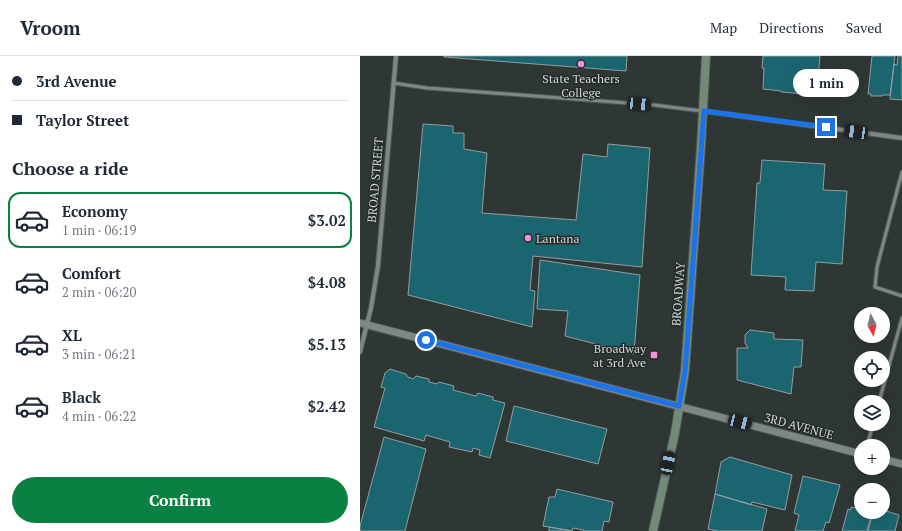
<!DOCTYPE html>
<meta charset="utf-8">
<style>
body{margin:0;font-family:"PT Serif",serif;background:#f6f6f7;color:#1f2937;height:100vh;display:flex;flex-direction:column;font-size:15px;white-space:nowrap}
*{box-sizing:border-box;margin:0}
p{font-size:13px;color:#747a83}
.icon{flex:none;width:22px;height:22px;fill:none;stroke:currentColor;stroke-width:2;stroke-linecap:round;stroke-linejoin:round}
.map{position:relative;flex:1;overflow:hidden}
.drawer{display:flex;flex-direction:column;background:#fff;width:360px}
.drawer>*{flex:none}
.top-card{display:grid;align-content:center;height:88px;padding:0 12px;background:#fff}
.needle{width:26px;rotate:173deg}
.buttons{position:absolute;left:494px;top:251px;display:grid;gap:8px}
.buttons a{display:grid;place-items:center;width:36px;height:36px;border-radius:50%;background:#fff;box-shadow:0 4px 16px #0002;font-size:20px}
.end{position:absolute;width:18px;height:18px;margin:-9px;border:5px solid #1a73e8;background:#fff;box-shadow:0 0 0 2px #fff}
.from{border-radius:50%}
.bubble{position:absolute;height:28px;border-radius:14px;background:#fff;box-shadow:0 4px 16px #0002;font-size:13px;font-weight:700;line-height:28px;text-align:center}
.car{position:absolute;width:12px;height:24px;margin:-12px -6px;border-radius:5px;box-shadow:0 0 3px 1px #0007;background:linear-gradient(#222 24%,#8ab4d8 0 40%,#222 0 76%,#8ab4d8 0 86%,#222 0)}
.top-card b{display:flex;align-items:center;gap:14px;height:38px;font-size:15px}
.top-card b+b{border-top:1px solid #e0e1e3}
.top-card i{width:10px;height:10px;background:#1f2937}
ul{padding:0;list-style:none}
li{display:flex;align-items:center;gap:12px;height:56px;margin:0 8px 6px;padding:0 4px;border:2px solid transparent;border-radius:12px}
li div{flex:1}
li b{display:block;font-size:15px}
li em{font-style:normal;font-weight:700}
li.current{border-color:#0b8043}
li>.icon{width:36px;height:36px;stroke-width:1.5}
h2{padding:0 12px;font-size:18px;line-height:48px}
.action{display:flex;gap:8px;margin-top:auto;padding:8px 12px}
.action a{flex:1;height:46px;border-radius:24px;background:#0b8043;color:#fff;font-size:16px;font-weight:700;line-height:46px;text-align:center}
header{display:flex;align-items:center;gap:24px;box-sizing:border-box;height:56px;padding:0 20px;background:#fff;border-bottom:1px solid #e0e1e3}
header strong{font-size:19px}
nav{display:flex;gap:22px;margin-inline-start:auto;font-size:14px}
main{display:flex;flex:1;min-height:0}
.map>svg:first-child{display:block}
.building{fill:#1b6570;stroke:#939d9e}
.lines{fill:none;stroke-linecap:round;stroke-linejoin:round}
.service-casing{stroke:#4e5553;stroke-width:5}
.minor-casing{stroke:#4e5553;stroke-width:6}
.tertiary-casing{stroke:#4e5553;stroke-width:9}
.secondary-casing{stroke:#4e5553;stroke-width:10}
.service{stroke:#7f8785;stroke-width:3}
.minor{stroke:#7f8785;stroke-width:4}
.tertiary{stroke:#7f8785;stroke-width:7}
.secondary{stroke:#748a79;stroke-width:8}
.route{stroke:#1a73e8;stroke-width:5}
.poi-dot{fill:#f391d6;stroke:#252d2b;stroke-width:1.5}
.labels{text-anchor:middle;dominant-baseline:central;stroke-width:3;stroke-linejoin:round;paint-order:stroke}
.poi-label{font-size:12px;fill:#d0d4d3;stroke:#252d2b}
.street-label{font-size:12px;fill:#d0d4d3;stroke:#252d2b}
</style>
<header>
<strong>Vroom</strong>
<nav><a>Map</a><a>Directions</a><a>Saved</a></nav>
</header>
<main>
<section class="drawer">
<div class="top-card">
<b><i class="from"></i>3rd Avenue</b>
<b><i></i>Taylor Street</b>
</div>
<h2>Choose a ride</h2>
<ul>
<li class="current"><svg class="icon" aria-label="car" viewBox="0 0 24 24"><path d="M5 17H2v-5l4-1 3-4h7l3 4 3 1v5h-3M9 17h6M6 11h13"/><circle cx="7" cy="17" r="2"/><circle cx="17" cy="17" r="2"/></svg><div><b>Economy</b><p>1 min · 06:19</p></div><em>$3.02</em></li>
<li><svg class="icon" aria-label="car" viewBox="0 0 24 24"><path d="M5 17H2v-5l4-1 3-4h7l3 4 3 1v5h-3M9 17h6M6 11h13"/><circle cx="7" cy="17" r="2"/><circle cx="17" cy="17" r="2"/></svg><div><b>Comfort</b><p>2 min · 06:20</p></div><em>$4.08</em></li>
<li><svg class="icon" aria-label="car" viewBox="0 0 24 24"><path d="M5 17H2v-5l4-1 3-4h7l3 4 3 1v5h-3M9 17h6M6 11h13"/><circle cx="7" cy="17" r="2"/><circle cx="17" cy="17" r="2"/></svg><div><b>XL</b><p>3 min · 06:21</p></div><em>$5.13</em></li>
<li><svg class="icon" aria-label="car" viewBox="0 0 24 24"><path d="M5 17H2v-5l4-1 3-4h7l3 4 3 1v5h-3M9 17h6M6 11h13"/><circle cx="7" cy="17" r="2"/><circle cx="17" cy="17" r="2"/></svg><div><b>Black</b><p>4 min · 06:22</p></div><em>$2.42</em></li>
</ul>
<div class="action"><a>Confirm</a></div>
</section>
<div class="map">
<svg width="542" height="475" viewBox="0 0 542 475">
<rect width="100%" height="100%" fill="#2f3735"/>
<path class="building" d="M84,0H267L266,15L84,1Z
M403,0H460L457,33L445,32L444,38L421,36V35L403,33L404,12H402Z
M512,0H535L530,39H522V40H511V38H508Z
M538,0H542V44L530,43L534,8L537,9Z
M63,68L93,70V77H104V93L127,97L122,157L216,164L223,98L247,101L248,88L290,92L282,211L173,200L170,234L175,235L172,271L48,239Z
M402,104L465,108L463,134L487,135L482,208L456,206L454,235L425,234L426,221L391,219L397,127H400Z
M180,204L280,219L274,298L205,280L208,255L177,253Z
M390,274L414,277V283L443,284L441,311H434L431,338L377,324V292H388L385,287V279Z
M30,313L46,318L48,321L53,323L56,320L69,323V326L77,328L79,326L94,330L93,334L116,340L118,337L133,341V344L145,347L130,402L119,399L120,394L113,392L112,396L89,391L90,386L66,379L64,385L14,371L25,332L21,331L25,317Z
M154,350L247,373L238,408L146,385Z
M24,381L66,393L45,475H0V470Z
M370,401L432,419L425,454L392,446L391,449L355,438L361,406Z
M443,420L480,429L469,467L466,466L463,475H435L439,459L434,457Z
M197,433L253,446L249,466L244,465L242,475H223L224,474L213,472L212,475L183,470L189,441H195Z
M355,438L407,453L402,475H358L348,473Z
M491,451L501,453V456H512L507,475H482L488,453L491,454Z
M523,454L539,459L535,475H508L513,457L520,459L521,456H523Z
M189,471L212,475H189Z"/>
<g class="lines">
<defs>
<path id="service" d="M33,27L67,32L294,49L342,55
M542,116L517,211L515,231L542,240
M519,346L542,262
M507,390L513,368"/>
<path id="minor" d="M344,55L542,82
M0,296L11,252L18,210L36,0"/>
<path id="tertiary" d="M0,267L501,398
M523,403L542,408"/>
<path id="secondary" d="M293,475L315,377L325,315L341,90L346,0"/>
</defs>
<use href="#service" class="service-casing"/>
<use href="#minor" class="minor-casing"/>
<use href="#tertiary" class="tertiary-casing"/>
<use href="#secondary" class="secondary-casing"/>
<use href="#service" class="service"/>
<use href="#minor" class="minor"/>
<use href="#tertiary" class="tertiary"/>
<use href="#secondary" class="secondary"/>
</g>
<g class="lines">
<path class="route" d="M66,284L319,350L325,315L327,289L344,55L466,71"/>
</g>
<g class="poi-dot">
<circle cx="221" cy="8" r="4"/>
<circle cx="168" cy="182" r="4"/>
<rect x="290" y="295" width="8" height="8" rx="2"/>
</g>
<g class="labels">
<g class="poi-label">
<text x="221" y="22">State Teachers<tspan x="221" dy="14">College</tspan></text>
<text x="176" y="182" text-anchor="start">Lantana</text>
<text x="286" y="292" text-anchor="end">Broadway<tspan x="286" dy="14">at 3rd Ave</tspan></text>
</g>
<g class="street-label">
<text transform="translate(15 124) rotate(-85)">BROAD STREET</text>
<text transform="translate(318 238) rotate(-86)">BROADWAY</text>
<text transform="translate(439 370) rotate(15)">3RD AVENUE</text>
</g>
</g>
</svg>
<div class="buttons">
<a><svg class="needle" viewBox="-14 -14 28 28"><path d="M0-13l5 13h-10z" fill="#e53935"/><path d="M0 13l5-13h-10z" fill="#747a83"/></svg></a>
<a><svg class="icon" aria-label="locate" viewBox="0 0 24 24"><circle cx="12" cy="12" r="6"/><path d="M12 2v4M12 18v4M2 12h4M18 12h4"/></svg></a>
<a><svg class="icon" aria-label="layers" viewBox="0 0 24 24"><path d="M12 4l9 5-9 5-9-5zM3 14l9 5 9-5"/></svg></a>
<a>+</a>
<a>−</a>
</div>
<i class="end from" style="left:66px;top:284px"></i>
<i class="end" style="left:466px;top:71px"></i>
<div class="bubble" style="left:433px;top:13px;width:66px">1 min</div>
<i class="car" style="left:279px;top:48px;rotate:95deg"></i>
<i class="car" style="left:496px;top:76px;rotate:278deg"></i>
<i class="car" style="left:380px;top:366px;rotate:104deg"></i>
<i class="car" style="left:308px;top:407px;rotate:12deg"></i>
</div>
</main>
